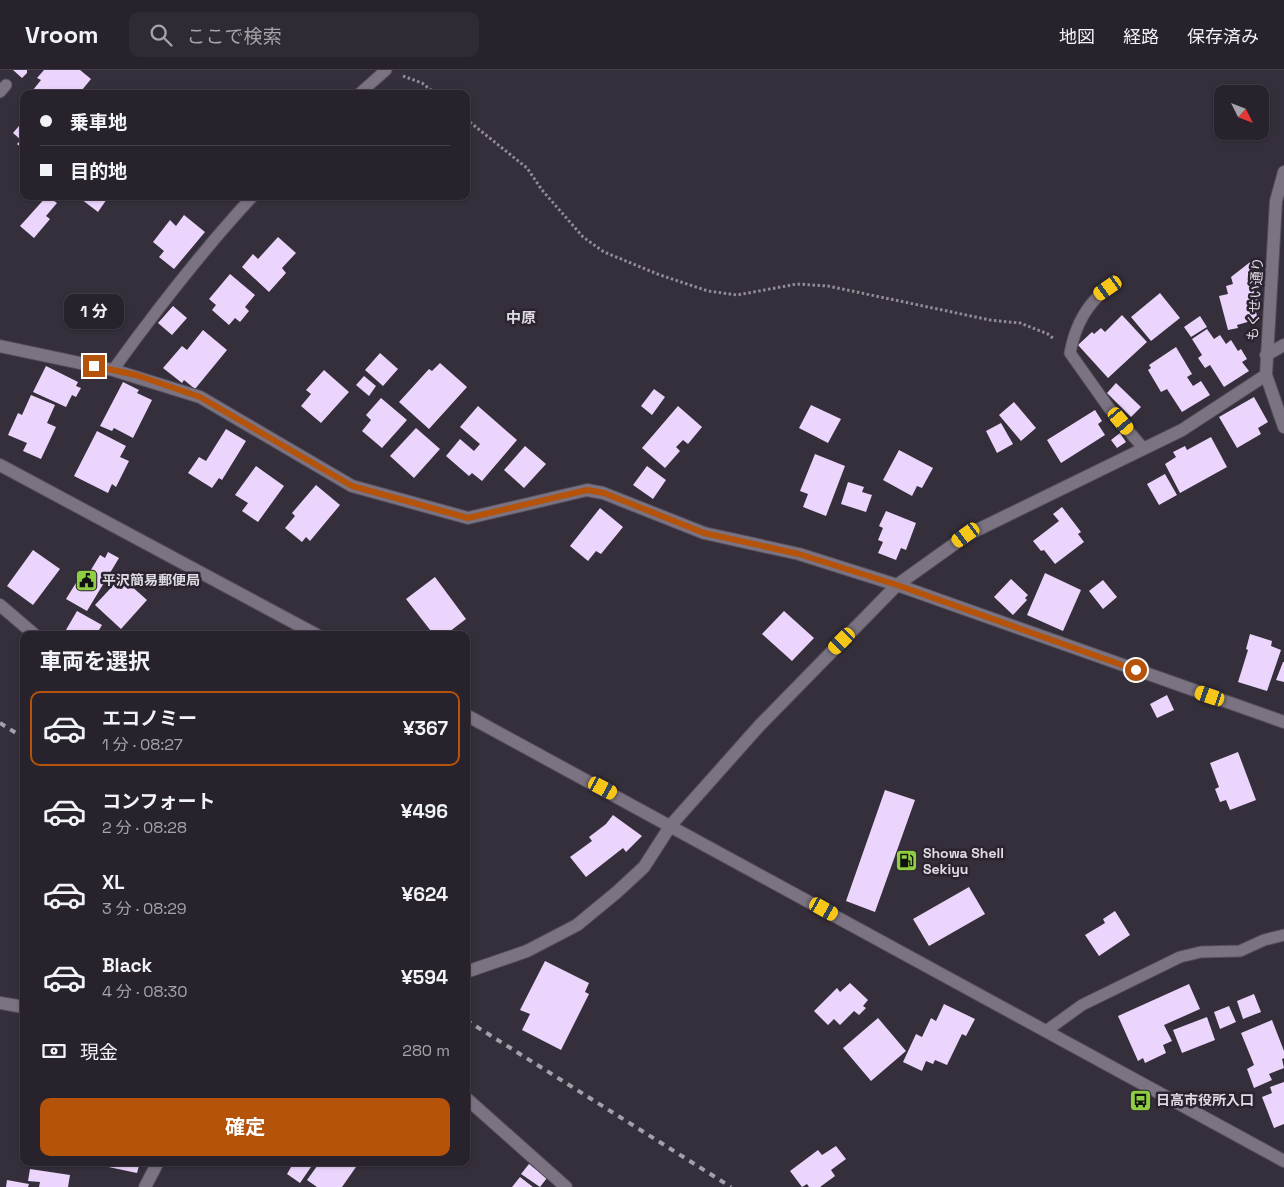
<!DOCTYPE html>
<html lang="ja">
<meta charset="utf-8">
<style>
body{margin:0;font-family:"Space Grotesk","Noto Sans JP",sans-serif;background:#302a34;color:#f1f3f6;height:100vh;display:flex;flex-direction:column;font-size:19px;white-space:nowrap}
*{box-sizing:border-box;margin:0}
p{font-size:16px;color:#a5a4a9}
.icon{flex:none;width:28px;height:28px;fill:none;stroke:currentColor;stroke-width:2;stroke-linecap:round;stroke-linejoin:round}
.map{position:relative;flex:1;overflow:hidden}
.drawer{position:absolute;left:20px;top:561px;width:450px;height:535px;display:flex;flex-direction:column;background:#28222c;border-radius:10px;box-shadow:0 1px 4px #0004,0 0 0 1px #443f48}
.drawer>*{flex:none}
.top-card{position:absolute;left:20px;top:20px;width:450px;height:110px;border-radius:10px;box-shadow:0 1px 4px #0004,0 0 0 1px #443f48;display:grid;align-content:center;height:110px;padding:0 20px;background:#28222c}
.needle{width:32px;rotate:132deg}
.buttons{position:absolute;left:1214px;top:15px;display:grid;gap:10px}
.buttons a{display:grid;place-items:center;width:55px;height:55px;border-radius:10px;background:#28222c;box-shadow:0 1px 4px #0004,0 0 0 1px #443f48;font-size:25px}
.end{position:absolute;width:22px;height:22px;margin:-11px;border:6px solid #b45309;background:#fff;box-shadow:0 0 0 2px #fff}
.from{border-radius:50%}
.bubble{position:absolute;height:35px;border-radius:10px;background:#28222c;box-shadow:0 1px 4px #0004,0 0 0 1px #443f48;font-size:16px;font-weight:700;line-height:35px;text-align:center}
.car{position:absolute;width:15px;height:30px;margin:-15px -8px;border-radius:6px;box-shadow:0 0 4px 1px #0007;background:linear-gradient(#f5c518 24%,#345 0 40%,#f5c518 0 76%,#345 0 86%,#f5c518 0)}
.top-card b{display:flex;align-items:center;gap:18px;height:48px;font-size:19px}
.top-card b+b{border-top:1px solid #443f48}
.top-card i{width:12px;height:12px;background:#f1f3f6}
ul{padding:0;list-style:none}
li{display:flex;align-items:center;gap:15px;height:75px;margin:0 10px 8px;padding:0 10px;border:2px solid transparent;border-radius:10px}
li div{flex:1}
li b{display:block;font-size:19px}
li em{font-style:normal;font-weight:700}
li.current{border-color:#b45309}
li>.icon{width:45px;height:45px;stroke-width:1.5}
h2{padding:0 20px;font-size:22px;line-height:60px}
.pay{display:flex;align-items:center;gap:12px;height:55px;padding:0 20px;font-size:19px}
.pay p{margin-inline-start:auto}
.cta{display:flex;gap:10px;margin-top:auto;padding:10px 20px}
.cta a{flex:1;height:58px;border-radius:10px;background:#b45309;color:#fff;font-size:20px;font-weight:700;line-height:58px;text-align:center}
header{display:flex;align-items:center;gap:30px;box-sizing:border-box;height:70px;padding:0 25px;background:#28222c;border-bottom:1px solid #443f48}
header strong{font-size:24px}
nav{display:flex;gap:28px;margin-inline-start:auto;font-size:18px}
.search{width:350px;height:45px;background:#302a34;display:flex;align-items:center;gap:12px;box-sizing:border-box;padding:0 18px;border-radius:10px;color:#a5a4a9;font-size:19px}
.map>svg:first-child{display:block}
.building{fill:#ecd5fd}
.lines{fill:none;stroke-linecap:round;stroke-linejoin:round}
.service-casing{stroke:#534d58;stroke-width:13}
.minor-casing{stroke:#534d58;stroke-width:14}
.tertiary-casing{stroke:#534d58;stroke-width:14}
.path{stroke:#918c96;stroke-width:3;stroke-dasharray:2.5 2.5;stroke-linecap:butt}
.service{stroke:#7b7382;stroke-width:11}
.minor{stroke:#7b7382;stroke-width:12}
.tertiary{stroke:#7b7382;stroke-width:12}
.rail{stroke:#a49fa9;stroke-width:4;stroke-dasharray:6 6;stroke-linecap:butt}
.route{stroke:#b45309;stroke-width:6}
.labels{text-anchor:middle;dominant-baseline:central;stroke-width:5;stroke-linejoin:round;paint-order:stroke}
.street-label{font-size:14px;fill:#dfdbe3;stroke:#2b2430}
.poi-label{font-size:14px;font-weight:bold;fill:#dfdbe3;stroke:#2b2430;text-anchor:start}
.neighbourhood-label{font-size:15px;font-weight:bold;fill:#dfdbe3;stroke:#2b2430}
</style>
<header>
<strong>Vroom</strong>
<div class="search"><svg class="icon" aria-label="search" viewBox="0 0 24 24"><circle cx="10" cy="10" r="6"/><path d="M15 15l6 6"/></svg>ここで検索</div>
<nav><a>地図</a><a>経路</a><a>保存済み</a></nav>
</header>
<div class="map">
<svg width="1284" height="1117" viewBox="0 0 1284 1117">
<rect width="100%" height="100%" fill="#352e3b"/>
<path class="building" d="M13,0H27V3L22,8Z
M44,0H80L91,9L82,20L85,22L84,24H37L33,20L41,10L37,8Z
M24,50V80L17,74L21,70L13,63Z
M47,126L57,133L46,146L50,149L34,168L20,156Z
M77,126H109L98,142Z
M184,145L205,162L174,199L159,187L164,181L153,172L170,150L176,156Z
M278,167L296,183L282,198L286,203L269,222L242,197L253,184L258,189Z
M1254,189L1259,210L1258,231L1253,232L1258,249L1237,255L1238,258L1228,260L1219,226L1228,224L1226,216L1233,214L1231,207Z
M230,204L255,225L245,237L249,241L240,252L235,248L229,255L212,240L216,235L209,229Z
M1160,223L1180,248L1151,271L1131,247Z
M173,236L187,248L172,265L158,253Z
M1122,245L1147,272L1108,308L1078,275L1092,262L1094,264L1101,258L1105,262Z
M1200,246L1207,257L1191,267L1184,257Z
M1207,259L1214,269L1220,265L1226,274L1231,270L1238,281L1241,279L1247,289L1242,292L1249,301L1224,317L1210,295L1205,298L1198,288L1202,285L1192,269Z
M203,260L227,280L195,319L184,310L182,313L163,298L182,276L187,280Z
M1176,277L1192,304L1187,307L1193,316L1201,311L1210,325L1182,342L1167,319L1161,322L1148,300L1151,298L1149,295Z
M380,283L398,299L383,316L365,300Z
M440,293L467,317L429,359L399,332L429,299L432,301Z
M46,296L78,312L76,316L81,318L76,327L72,325L66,337L33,322Z
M324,300L349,322L321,353L301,336L311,324L306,320Z
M364,306L376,316L369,326L356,315Z
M123,312L139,320L137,323L152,330L133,368L114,358L112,361L100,356Z
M1116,313L1141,337L1131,347L1107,323Z
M654,319L665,327L652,345L641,336Z
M31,325L55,335L47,353L56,357L41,389L23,381L27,373L8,365L18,343L22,345Z
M1254,327L1268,352L1258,358L1261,364L1237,378L1219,347Z
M381,328L407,350L382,378L362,361L371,350L366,345Z
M1014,332L1036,358L1021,371L999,345Z
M811,335L841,349L828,373L799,358Z
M478,336L517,370L482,411L472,403L469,406L446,386L460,369L474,381L480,374L460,357Z
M678,336L702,357L688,374L683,370L676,377L680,381L665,398L642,378Z
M1095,340L1102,351L1098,354L1105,365L1061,393L1047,370Z
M1001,353L1013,374L997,383L986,361Z
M416,358L440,379L414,408L390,386Z
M226,359L246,371L222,410L219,408L212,418L188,403L199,387L206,391Z
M97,361L126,376L120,387L129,391L116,417L112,414L108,423L74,406Z
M1120,363L1126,372L1117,378L1111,370Z
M1211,367L1227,397L1180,423L1165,394L1176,387L1173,382L1185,376L1187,380Z
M525,376L546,394L524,418L504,400Z
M899,380L933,398L922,418L917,416L912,426L883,410Z
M815,384L845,396L826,446L803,437L808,424L800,421Z
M256,396L284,416L258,452L242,441L248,433L235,425Z
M647,396L666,410L653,429L633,415Z
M1165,404L1177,425L1159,435L1147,414Z
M848,412L864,417L862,422L872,425L866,442L841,434Z
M316,415L340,435L310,471L306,467L302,472L285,458L295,446L292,443Z
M1062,437L1081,462L1078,464L1084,472L1055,494L1044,480L1041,481L1033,471L1059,451L1053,444Z
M600,438L623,457L601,484L596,481L588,491L570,476Z
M886,441L916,453L906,480L901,478L896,490L878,483L883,472L878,470L883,458L879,456Z
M33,480L60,499L33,535L7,516Z
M108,482L119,488L87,541L66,529L84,500L89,503L100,485L105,488Z
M1045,503L1081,520L1063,561L1027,545Z
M121,507L147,530L121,559L95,535Z
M435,507L466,549L445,565H434L406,529Z
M1011,509L1028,525L1025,528L1027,530L1013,545L994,527Z
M1103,510L1117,527L1103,539L1089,521Z
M77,541L102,555L96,565H63Z
M784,541L814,568L792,591L762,564Z
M1250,564L1272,571L1271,576L1281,580L1267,621L1238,612L1248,580L1246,579Z
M1283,592H1284V612L1276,610Z
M1167,625L1174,640L1157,648L1150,634Z
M1238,682L1256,730L1230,740L1226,730L1220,732L1215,719L1219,717L1210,693Z
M885,720L915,730L875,842L846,831Z
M613,745L642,766L626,782L623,778L586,807L570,787L592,771L589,767L606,754Z
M969,817L985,844L929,876L913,849Z
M1115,841L1130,865L1099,886L1085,865L1105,853L1103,849Z
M545,891L589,913L585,922L589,924L561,980L522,960L530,944L520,940Z
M850,913L868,930L863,936L866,938L859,945L854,941L840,955L834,949L828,955L814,941L837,918L840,922Z
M1189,914L1200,939L1164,955L1172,971L1163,975L1166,983L1145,993L1143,988L1138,991L1118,946Z
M1254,924L1261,942L1243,949L1237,931Z
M944,934L975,949L966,966L962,964L947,995L935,990L933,994L926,991L922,1001L903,992L916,964L922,967L931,948L936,951Z
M1229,936L1236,952L1220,959L1214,942Z
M1207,947L1215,970L1182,983L1173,960Z
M878,948L906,981L871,1011L843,978Z
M1272,950L1284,981V988L1282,989L1284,998L1269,1004L1272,1010L1254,1018L1247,999L1254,995L1241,963Z
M1284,1012V1054L1274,1058L1262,1027L1272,1023L1270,1017Z
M836,1076L846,1089L831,1100L835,1106L820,1117H809L807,1114L802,1117L790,1101L818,1080L822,1085Z
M100,1092H140L137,1103L99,1095Z
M294,1092H304L311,1097L300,1113L287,1104Z
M320,1092H349L356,1097L342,1117H317L307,1110Z
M529,1094L547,1108L540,1117L521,1104Z
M30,1099L70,1105L68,1117H39L40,1112L28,1111Z
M520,1107L533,1117H512Z
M7,1110L29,1114L28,1117H6Z"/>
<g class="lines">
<defs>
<path id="service" d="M0,22L6,15
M359,24L386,0
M1108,218C1086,234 1075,256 1070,283L1109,338L1144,379
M113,300C157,239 202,181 253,126
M1046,961L1082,935L1180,887L1201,882L1240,881L1264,870L1284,865"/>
<path id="minor" d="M1284,102L1276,131L1266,305L1284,357
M0,276L113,300L200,327L352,416L468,448L587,420L603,423L704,463L799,484L897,515L1284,652
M1266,285L1284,275
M0,535L35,565
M466,902L527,881L577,855L617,822L644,797L671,755L760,655L897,515L967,465L1182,360L1266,305
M0,933L24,937
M466,1028L566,1117
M145,1117L158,1092"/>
<path id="tertiary" d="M0,395L317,565
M466,645L1284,1091"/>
</defs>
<use href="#service" class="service-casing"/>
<use href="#minor" class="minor-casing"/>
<use href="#tertiary" class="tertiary-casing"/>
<path class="path" d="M403,6L422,13L436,24
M466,49L527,98L542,120L583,167L604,182L660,205L708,221L737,225L797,214L828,216L990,250L1020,253L1048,264L1054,269"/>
<use href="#service" class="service"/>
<use href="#minor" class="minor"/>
<use href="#tertiary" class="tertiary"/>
<path class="rail" d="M0,653L24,668
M466,950L731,1117"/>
</g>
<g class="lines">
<path class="route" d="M94,296L136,305L200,327L352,416L468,448L587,420L604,423L704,463L799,484L897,515L1136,600"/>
</g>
<defs>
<symbol id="civic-square" viewBox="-11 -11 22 22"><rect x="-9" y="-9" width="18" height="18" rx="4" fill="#8fcd42" stroke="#2b2430"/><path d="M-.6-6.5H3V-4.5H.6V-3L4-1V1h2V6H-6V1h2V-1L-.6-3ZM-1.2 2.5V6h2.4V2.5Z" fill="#111"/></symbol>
<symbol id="fuel-square" viewBox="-11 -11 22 22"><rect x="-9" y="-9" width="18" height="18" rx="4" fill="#8fcd42" stroke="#2b2430"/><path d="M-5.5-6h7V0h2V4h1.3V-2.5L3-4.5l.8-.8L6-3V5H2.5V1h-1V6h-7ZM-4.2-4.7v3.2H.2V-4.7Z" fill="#111"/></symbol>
<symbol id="bus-square" viewBox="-11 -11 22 22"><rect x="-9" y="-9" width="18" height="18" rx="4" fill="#8fcd42" stroke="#2b2430"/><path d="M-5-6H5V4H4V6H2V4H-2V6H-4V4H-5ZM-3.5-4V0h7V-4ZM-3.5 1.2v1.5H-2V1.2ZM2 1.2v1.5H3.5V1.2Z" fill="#111"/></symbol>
</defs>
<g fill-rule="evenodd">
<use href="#civic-square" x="74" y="498" width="25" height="25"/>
<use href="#fuel-square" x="894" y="778" width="25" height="25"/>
<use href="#bus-square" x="1128" y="1018" width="25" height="25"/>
</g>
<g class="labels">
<g class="street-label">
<text transform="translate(1255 229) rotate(-86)">もくせい通り</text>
</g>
<g class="poi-label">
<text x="102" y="510">平沢簡易郵便局</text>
<text x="923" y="783">Showa Shell<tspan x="923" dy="16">Sekiyu</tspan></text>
<text x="1156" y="1030">日高市役所入口</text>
</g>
<g class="neighbourhood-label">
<text x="521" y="247">中原</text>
</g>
</g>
</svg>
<div class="buttons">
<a><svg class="needle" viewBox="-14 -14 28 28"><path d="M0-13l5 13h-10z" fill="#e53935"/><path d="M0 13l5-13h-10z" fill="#a5a4a9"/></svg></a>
</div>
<i class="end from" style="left:1136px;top:600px"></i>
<i class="end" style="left:94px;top:296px"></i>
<div class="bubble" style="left:64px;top:224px;width:60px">1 分</div>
<i class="car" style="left:1108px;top:218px;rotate:235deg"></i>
<i class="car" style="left:1121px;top:351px;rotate:140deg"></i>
<i class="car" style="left:966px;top:465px;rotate:234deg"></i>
<i class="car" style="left:842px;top:571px;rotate:225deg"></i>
<i class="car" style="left:1210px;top:626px;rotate:289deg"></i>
<i class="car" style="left:603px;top:718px;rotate:118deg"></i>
<i class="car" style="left:824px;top:839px;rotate:119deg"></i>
<div class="top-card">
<b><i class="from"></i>乗車地</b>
<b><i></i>目的地</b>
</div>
<section class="drawer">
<h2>車両を選択</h2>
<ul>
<li class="current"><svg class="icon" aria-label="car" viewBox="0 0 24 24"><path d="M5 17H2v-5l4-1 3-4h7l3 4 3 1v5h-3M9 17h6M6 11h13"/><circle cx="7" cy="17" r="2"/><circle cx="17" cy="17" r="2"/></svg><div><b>エコノミー</b><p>1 分 · 08:27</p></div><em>¥367</em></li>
<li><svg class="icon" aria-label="car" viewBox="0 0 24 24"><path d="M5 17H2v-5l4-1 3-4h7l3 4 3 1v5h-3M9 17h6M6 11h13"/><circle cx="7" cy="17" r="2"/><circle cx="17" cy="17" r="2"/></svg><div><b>コンフォート</b><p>2 分 · 08:28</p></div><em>¥496</em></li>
<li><svg class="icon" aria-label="car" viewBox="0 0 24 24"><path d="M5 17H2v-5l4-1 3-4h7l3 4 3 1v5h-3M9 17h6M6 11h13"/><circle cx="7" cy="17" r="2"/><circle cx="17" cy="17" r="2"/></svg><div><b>XL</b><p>3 分 · 08:29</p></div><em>¥624</em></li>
<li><svg class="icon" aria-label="car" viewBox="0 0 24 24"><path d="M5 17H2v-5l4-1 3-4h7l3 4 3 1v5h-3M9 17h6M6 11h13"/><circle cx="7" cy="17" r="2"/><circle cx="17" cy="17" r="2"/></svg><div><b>Black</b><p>4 分 · 08:30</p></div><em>¥594</em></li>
</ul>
<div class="pay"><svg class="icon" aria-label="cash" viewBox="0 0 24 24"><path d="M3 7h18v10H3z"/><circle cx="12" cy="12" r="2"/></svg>現金<p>280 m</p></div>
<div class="cta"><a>確定</a></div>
</section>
</div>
